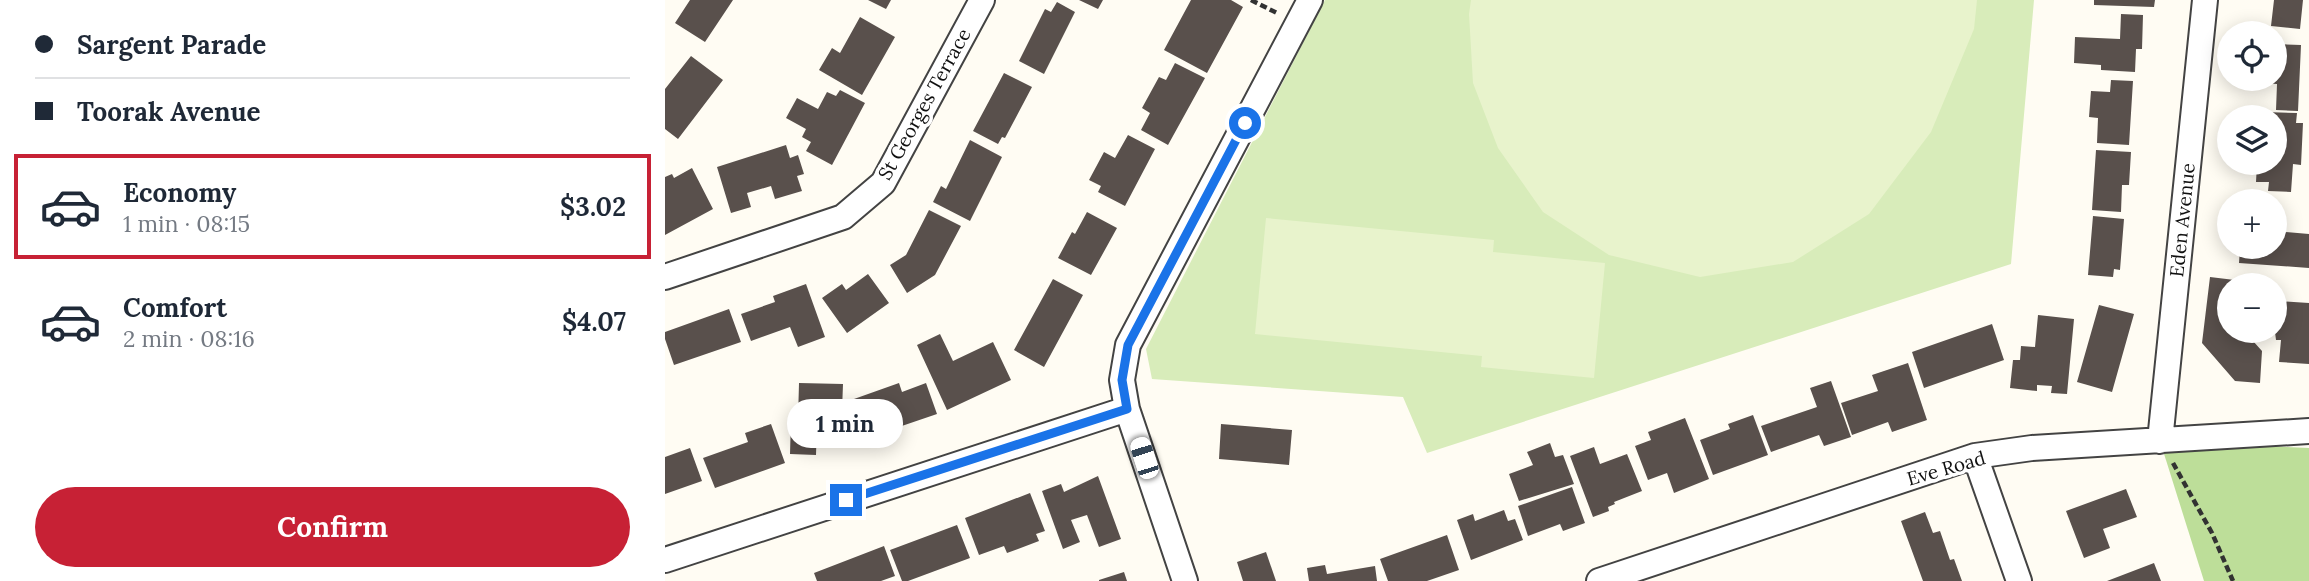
<!DOCTYPE html>
<meta charset="utf-8">
<style>
body{margin:0;font-family:Lora,serif;background:#f6f6f7;color:#1f2937;height:100vh;display:flex;flex-direction:column;font-size:26px;white-space:nowrap}
*{box-sizing:border-box;margin:0}
p{font-size:23px;color:#747a83}
.icon{flex:none;width:38px;height:38px;fill:none;stroke:currentColor;stroke-width:2;stroke-linecap:round;stroke-linejoin:round}
.map{position:relative;flex:1;overflow:hidden}
.panel{display:flex;flex-direction:column;background:#fff;width:665px}
.panel>*{flex:none}
.hud{display:grid;align-content:center;height:154px;padding:0 35px;background:#fff}
.tools{position:absolute;left:1552px;top:21px;display:grid;gap:14px}
.tools a{display:grid;place-items:center;width:70px;height:70px;border-radius:50%;background:#fff;box-shadow:0 4px 18px #0003;font-size:35px}
.end{position:absolute;width:32px;height:32px;margin:-16px;border:9px solid #1a73e8;background:#fff;box-shadow:0 0 0 4px #fff}
.from{border-radius:50%}
.bubble{position:absolute;height:49px;border-radius:24px;background:#fff;box-shadow:0 4px 18px #0003;font-size:23px;font-weight:800;line-height:49px;text-align:center}
.car{position:absolute;width:21px;height:42px;margin:-21px -10px;border-radius:9px;box-shadow:0 0 5px 2px #0007;background:linear-gradient(#fff 24%,#345 0 40%,#fff 0 76%,#345 0 86%,#fff 0)}
.hud b{display:flex;align-items:center;gap:24px;height:66px;font-size:26px}
.hud b+b{border-top:2px solid #e0e1e3}
.hud i{width:18px;height:18px;background:#1f2937}
ul{padding:0;list-style:none}
li{display:flex;align-items:center;gap:21px;height:105px;margin:0 14px 10px;padding:0 21px;border:4px solid transparent;border-radius:0px}
li div{flex:1}
li b{display:block;font-size:26px}
li em{font-style:normal;font-weight:800}
li.current{border-color:#c72135}
li>.icon{width:63px;height:63px;stroke-width:1.5}
.primary-button{display:flex;gap:14px;margin-top:auto;padding:14px 35px}
.primary-button a{flex:1;height:80px;border-radius:42px;background:#c72135;color:#fff;font-size:28px;font-weight:800;line-height:80px;text-align:center}
main{display:flex;flex:1;min-height:0}
.map>svg:first-child{display:block}
.green{fill:#d8ecba}
.forest{fill:#bdde99}
.pitch{fill:#e8f3cc}
.building{fill:#59504c}
.lines{fill:none;stroke-linecap:round;stroke-linejoin:round}
.minor-casing{stroke:#434343;stroke-width:28}
.path{stroke:#323232;stroke-width:4.5;stroke-dasharray:7 3.5;stroke-linecap:butt}
.minor{stroke:#fff;stroke-width:24}
.route{stroke:#1a73e8;stroke-width:9}
.labels{text-anchor:middle;dominant-baseline:central;stroke-width:7;stroke-linejoin:round;paint-order:stroke}
.street-label{font-size:19px;fill:#101010;stroke:#fff}
</style>
<main>
<section class="panel">
<div class="hud">
<b><i class="from"></i>Sargent Parade</b>
<b><i></i>Toorak Avenue</b>
</div>
<ul>
<li class="current"><svg class="icon" aria-label="car" viewBox="0 0 24 24"><path d="M5 17H2v-5l4-1 3-4h7l3 4 3 1v5h-3M9 17h6M6 11h13"/><circle cx="7" cy="17" r="2"/><circle cx="17" cy="17" r="2"/></svg><div><b>Economy</b><p>1 min · 08:15</p></div><em>$3.02</em></li>
<li><svg class="icon" aria-label="car" viewBox="0 0 24 24"><path d="M5 17H2v-5l4-1 3-4h7l3 4 3 1v5h-3M9 17h6M6 11h13"/><circle cx="7" cy="17" r="2"/><circle cx="17" cy="17" r="2"/></svg><div><b>Comfort</b><p>2 min · 08:16</p></div><em>$4.07</em></li>
</ul>
<div class="primary-button"><a>Confirm</a></div>
</section>
<div class="map">
<svg width="1644" height="581" viewBox="0 0 1644 581">
<rect width="100%" height="100%" fill="#fffcf3"/>
<path class="green" d="M660,0H1369L1346,264L762,453L738,397L487,379L481,349Z"/>
<path class="forest" d="M1495,441L1644,448V581H1539Z"/>
<path class="pitch" d="M806,0H1312L1309,29L1266,132L1204,214L1128,262L1035,277L944,255L878,212L833,148L808,83L804,14Z
M601,218L829,240L828,252L940,263L929,378L816,367L817,356L590,334Z"/>
<path class="building" d="M25,0H68L40,42L10,23Z
M203,0H226L221,9Z
M414,0H438L433,9Z
M526,0H566L578,7L542,73L499,50Z
M1429,0H1490L1489,7L1429,5Z
M1609,0H1638L1635,29L1606,26Z
M392,2L410,12L379,74L354,61L380,9L386,12Z
M1456,14L1478,15L1477,49H1471L1470,72L1436,70V65L1409,63L1410,37L1455,39Z
M195,17L230,37L197,95L154,70L167,48L175,53Z
M1610,44L1636,45L1633,111L1611,110L1612,84L1598,83V79H1610Z
M26,56L58,80L13,139L0,129V89Z
M510,63L540,78L503,145L476,130L485,113L477,108L494,77L501,80Z
M339,73L367,87L340,138L337,137L333,144L308,131Z
M1446,80L1468,81L1464,145L1432,143L1433,118L1424,117L1426,91L1445,92Z
M175,90L200,103L167,165L141,151L146,142L137,137L141,129L121,118L132,98L153,109L162,92L171,96Z
M1599,112L1632,113L1631,123H1638L1636,165L1628,164L1626,192L1603,191L1604,182H1591L1592,163H1610V117H1599Z
M463,135L490,149L460,206L433,192L436,186L424,180L439,152L450,158Z
M305,140L337,157L305,221L268,202L276,186L281,189Z
M121,145L125,158L133,155L139,174L132,176L137,191L110,199L106,186L82,193L86,207L66,213L52,167Z
M1431,150L1466,152L1464,185H1457L1456,212L1427,210Z
M27,168L48,209L0,235V177L7,174L9,178Z
M264,210L296,226L270,275L242,293L225,265L241,255Z
M422,212L452,228L426,275L393,258L407,232L410,234Z
M1428,216L1459,219L1455,270L1449,269L1448,277L1423,275Z
M1610,231L1644,234V268L1574,263L1575,247H1610Z
M203,274L224,303L182,333L157,298L177,284L181,290Z
M1545,277L1586,282L1585,285H1564V331H1579L1597,351L1595,383L1570,381L1537,343Z
M388,279L418,295L379,367L349,350Z
M141,284L160,337L133,347L125,327L86,341L76,314L110,302L108,296Z
M1612,301L1644,303V364L1614,362L1616,340H1611L1610,332Z
M1434,305L1469,314L1447,392L1412,382Z
M64,309L76,342L9,365L0,339V332Z
M1373,315L1409,319L1402,394L1386,393L1387,386L1372,385V391L1345,388L1348,360H1355L1356,346L1370,347Z
M1327,324L1339,360L1259,388L1247,352Z
M275,334L288,361L328,342L346,380L282,410L252,345Z
M1243,363L1262,420L1227,432L1223,422L1187,435L1176,403L1213,391L1207,375Z
M1166,381L1186,437L1159,446L1154,435L1106,452L1096,426L1152,407L1145,388Z
M134,383L178,384L177,411L166,410L165,422H152L151,455L125,454L126,419L133,420Z
M234,383L237,392L261,383L272,414L225,430L224,425L201,434L189,399Z
M1088,415L1103,455L1048,475L1035,440L1065,429L1063,424Z
M1020,418L1044,479L1009,493L1002,473L983,480L970,446L986,440L983,432Z
M106,424L120,463L50,488L38,458L83,442L80,433Z
M556,424L627,430L624,465L554,459Z
M885,443L890,457L898,455L909,484L854,501L844,474L868,465L862,452Z
M929,447L935,464L962,454L977,491L949,502L950,504L943,507L944,511L928,517L905,456Z
M25,448L37,481L0,494V457Z
M433,476L456,539L434,547L422,515L406,520L415,542L398,549L377,491L396,484L399,492Z
M907,487L920,523L898,531L895,524L863,536L853,506Z
M1461,489L1472,517L1438,529L1445,548L1419,558L1401,511Z
M365,493L380,531L371,534L374,541L342,553L339,546L314,555L300,518Z
M839,510L843,521L850,519L858,540L806,560L792,520L808,514L810,521Z
M1260,512L1268,533L1275,531L1285,560L1289,559L1297,581H1258L1236,521Z
M292,525L305,558L243,581H237L225,550Z
M782,535L794,570L762,581H723L715,559Z
M219,546L230,576L216,581H152L149,573Z
M601,552L611,581H578L572,562Z
M1489,563L1496,581H1442Z
M660,565L662,574L710,566L712,581H644L642,568Z
M459,572L462,581H434V580Z"/>
<g class="lines">
<defs>
<path id="minor" d="M0,277L178,217L218,183L317,0
M1495,441L1540,0
M1310,456L1354,581
M0,560L462,409
M520,581L462,409L457,380L463,345L645,0
M934,581L1310,456L1367,448L1644,431"/>
</defs>
<use href="#minor" class="minor-casing"/>
<path class="path" d="M586,0L614,14
M1508,463L1547,533L1568,581"/>
<use href="#minor" class="minor"/>
</g>
<g class="lines">
<path class="route" d="M181,500L462,409L457,380L463,345L580,123"/>
</g>
<g class="labels">
<g class="street-label">
<text transform="translate(259 104) rotate(-61)">St Georges Terrace</text>
<text transform="translate(1517 220) rotate(-84)">Eden Avenue</text>
<text transform="translate(1281 468) rotate(-16)">Eve Road</text>
</g>
</g>
</svg>
<div class="tools">
<a><svg class="icon" aria-label="locate" viewBox="0 0 24 24"><circle cx="12" cy="12" r="6"/><path d="M12 2v4M12 18v4M2 12h4M18 12h4"/></svg></a>
<a><svg class="icon" aria-label="layers" viewBox="0 0 24 24"><path d="M12 4l9 5-9 5-9-5zM3 14l9 5 9-5"/></svg></a>
<a>+</a>
<a>−</a>
</div>
<i class="end from" style="left:580px;top:123px"></i>
<i class="end" style="left:181px;top:500px"></i>
<div class="bubble" style="left:122px;top:399px;width:116px">1 min</div>
<i class="car" style="left:479px;top:458px;rotate:342deg"></i>
</div>
</main>
